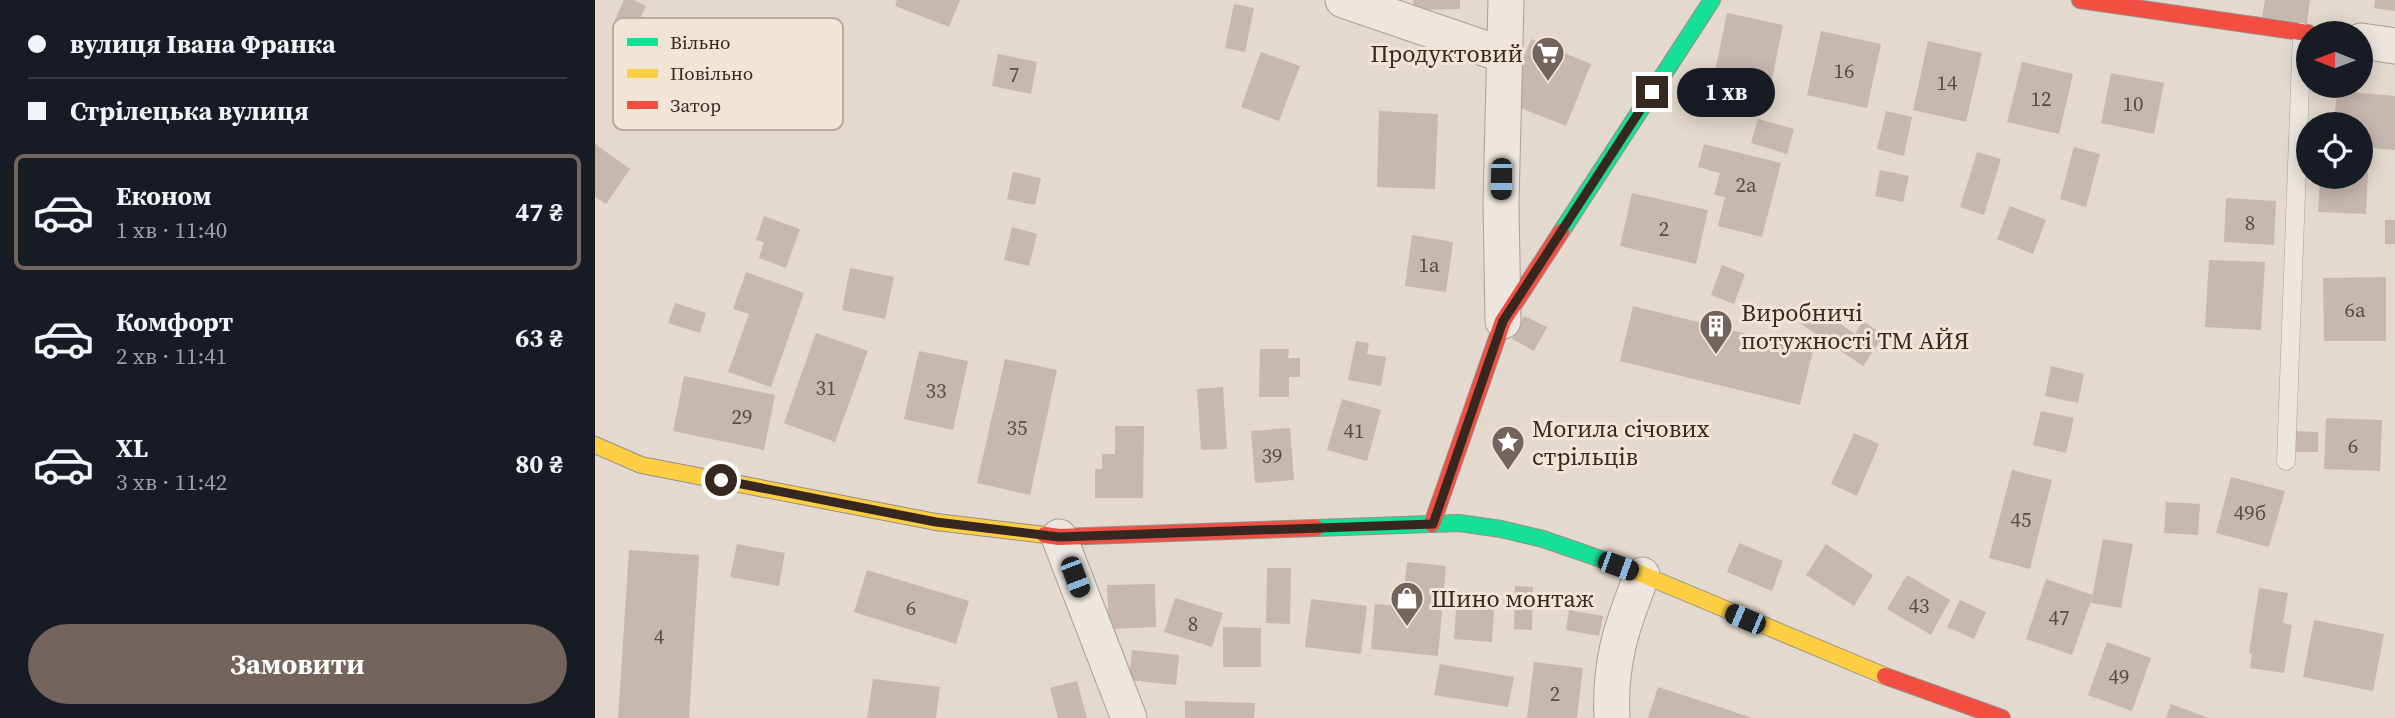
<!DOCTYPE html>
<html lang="uk">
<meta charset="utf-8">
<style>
body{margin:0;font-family:"Source Serif 4",serif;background:#20242c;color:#f1f3f6;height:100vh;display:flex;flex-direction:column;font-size:26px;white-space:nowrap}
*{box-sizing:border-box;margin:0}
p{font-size:23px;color:#9ea1a6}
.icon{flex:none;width:38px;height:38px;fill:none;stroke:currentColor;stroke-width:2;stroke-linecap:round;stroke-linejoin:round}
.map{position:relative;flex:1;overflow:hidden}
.details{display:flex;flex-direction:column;background:#171b24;width:595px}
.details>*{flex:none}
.top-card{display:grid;align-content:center;height:154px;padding:0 28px;background:#171b24}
.needle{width:46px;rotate:271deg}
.tools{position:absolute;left:1701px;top:21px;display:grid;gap:14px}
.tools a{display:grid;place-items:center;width:77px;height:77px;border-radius:50%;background:#171b24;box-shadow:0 4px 18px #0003;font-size:35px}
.end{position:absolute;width:32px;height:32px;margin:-16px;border:9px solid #362720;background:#fff;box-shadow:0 0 0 4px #fff}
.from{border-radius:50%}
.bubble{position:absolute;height:49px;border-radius:24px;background:#171b24;box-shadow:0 4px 18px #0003;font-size:23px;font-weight:700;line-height:49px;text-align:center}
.car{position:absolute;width:21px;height:42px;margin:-21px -10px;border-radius:9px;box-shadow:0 0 5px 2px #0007;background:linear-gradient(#222 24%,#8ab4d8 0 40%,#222 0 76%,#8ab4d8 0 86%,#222 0)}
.top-card b{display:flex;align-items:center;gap:24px;height:66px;font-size:26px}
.top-card b+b{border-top:2px solid #363941}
.top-card i{width:18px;height:18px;background:#f1f3f6}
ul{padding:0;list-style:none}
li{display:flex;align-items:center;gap:21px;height:116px;margin:0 14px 10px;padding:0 14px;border:4px solid transparent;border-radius:10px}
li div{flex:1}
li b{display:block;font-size:26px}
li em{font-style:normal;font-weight:700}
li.on{border-color:#73655d}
li>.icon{width:63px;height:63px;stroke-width:1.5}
.action{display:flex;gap:14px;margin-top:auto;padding:14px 28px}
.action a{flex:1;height:80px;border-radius:42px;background:#73655d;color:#fff;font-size:28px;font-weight:700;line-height:80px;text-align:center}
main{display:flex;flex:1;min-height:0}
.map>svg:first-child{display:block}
.building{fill:#c6b7af}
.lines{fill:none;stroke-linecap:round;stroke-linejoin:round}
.lane-casing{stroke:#a89f97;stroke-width:19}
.street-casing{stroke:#a89f97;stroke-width:37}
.fast-casing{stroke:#988e87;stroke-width:18}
.slow-casing{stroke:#988e87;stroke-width:18}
.jam-casing{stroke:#988e87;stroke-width:18}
.lane{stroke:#ece6df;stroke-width:18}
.street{stroke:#ece6df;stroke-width:35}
.fast{stroke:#16e098;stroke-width:16}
.slow{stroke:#ffcf43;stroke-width:16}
.jam{stroke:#f24e42;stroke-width:16}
.route{stroke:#362720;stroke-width:9}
.labels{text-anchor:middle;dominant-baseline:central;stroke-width:6;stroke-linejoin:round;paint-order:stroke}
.number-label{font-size:21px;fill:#5a4b44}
.poi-label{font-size:24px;fill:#362720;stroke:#f3e5d5;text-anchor:start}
.key{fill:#f3e5d5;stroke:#baac9f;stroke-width:2}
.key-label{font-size:19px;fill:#362720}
</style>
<main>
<section class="details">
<div class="top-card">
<b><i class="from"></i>вулиця Івана Франка</b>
<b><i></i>Стрілецька вулиця</b>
</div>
<ul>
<li class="on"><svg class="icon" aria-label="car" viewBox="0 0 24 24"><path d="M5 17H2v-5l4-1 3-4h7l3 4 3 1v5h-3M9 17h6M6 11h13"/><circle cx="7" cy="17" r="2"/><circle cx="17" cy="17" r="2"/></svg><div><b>Економ</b><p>1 хв · 11:40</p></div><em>47 ₴</em></li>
<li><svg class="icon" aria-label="car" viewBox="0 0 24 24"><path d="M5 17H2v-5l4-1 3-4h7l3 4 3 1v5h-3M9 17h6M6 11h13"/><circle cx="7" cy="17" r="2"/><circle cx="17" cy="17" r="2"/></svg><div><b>Комфорт</b><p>2 хв · 11:41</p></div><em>63 ₴</em></li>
<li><svg class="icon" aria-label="car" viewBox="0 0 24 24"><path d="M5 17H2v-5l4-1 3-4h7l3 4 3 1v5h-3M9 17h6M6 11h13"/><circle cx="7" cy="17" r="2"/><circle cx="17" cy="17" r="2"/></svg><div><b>XL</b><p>3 хв · 11:42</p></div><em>80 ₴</em></li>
</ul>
<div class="action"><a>Замовити</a></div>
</section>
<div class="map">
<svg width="1800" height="718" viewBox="0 0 1800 718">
<rect width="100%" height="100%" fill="#e3d9ce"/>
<path class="building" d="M29,0H39L51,6L40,30L20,20Z
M302,0H365L354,27L300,6Z
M818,0H865V9L819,10Z
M1670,0H1715L1712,23L1667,17Z
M1780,0H1800V11L1779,8Z
M639,4L659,8L650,52L630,48Z
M1132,13L1188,25L1173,99L1117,87Z
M1226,31L1286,44L1272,108L1212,95Z
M936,39L996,64L971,126L911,102Z
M1333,41L1387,53L1371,122L1318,110Z
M666,52L705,66L684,121L646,107Z
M403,54L442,62L436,94L397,86Z
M1427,62L1478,74L1464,134L1412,122Z
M1516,73L1569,83L1559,134L1506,123Z
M1742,91L1800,96V150L1766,147V124H1739Z
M784,111L843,114L840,189L782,187Z
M1291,111L1317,117L1309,156L1282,149Z
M1163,119L1199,129L1192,154L1156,143Z
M0,144L35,169L11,204L0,197Z
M1109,144L1186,163L1167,237L1123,226L1130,197L1119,195L1125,173L1103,167Z
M1479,147L1505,154L1491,207L1465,199Z
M1382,152L1406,159L1389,215L1365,207Z
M1285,170L1314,176L1308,202L1280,196Z
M418,172L446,178L440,205L412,199Z
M1766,172H1773L1771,214L1723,212L1725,177H1766Z
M1037,193L1113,210L1101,264L1025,246Z
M1631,198L1681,201L1679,245L1629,242Z
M1415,206L1451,220L1438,254L1402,239Z
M169,216L205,229L191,268L164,258L169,242L161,240Z
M1790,220H1800V244H1790Z
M417,227L442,234L434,266L409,260Z
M817,235L858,242L851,292L810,286Z
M1614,260L1670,262L1666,330L1610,327Z
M1127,265L1150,274L1139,304L1116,295Z
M255,268L299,277L290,319L247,310Z
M151,272L209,293L176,387L133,372L154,314L138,309Z
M1791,277V341H1729L1728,278Z
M80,303L111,313L105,333L73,323Z
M1217,304L1260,334L1268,321L1289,335L1268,366L1205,323Z
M1038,306L1218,350L1205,405L1025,361Z
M929,316L952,327L939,351L917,339Z
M221,333L273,351L240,442L189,423Z
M761,341L774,343L772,354L791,357L786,386L753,380Z
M665,349H694L693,358H705V377H694V397H664Z
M324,351L373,361L358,430L309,419Z
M410,359L462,370L435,495L382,483Z
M1456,366L1489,374L1483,403L1450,396Z
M89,376L180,395L169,450L78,431Z
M628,387L632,449L606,450L602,389Z
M747,399L786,410L772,461L732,450Z
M1446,411L1479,418L1471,453L1438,445Z
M1731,418L1787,420L1785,471L1729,469Z
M520,426H549L548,498H500V469H507V454H520Z
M695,428L699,480L660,483L656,431Z
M1697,431L1723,432V452H1697Z
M1259,433L1284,444L1262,496L1236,484Z
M1417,470L1457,480L1435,569L1394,558Z
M1636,477L1690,491L1674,547L1621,533Z
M1571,502L1605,504L1603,535L1569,533Z
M1508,539L1538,544L1526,608L1496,603Z
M1144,543L1188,561L1177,591L1132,572Z
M142,544L190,553L184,586L135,577Z
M1231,544L1278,575L1259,606L1211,575Z
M34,550L104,555L94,718H23Z
M812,562L851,566L843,656L776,649L780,604L807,606Z
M672,568H696L695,624L671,623Z
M272,570L374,601L361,644L259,612Z
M1312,575L1355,600L1336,635L1292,609Z
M1451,579L1498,595L1477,655L1431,639Z
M560,584L561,627L514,629L512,585Z
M920,586L938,587L937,630L919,629Z
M1664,588L1693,593L1688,623L1697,625L1689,673L1655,668L1657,654L1654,653Z
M862,595L900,598L897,642L859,639Z
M580,598L628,613L617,647L569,632Z
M716,599L772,606L766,654L710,647Z
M1365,600L1391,612L1379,639L1352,627Z
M974,610L1008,616L1004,636L971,630Z
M1719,620L1789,634L1778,691L1708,677Z
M628,627L666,628V667H628Z
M1512,642L1556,658L1537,711L1493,695Z
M537,650L584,655L581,685L534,680Z
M939,662L988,668L982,718H932Z
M845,664L919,677L913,707L839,695Z
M278,679L345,687L341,718H272Z
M482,681L492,718H463L455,688Z
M1063,687L1155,717V718H1053Z
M590,701L660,703L659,718H590Z
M1576,704L1614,718H1571Z"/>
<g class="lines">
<defs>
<path id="lane" d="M1691,461L1707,32"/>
<path id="street" d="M748,0L909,55
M1766,41L1800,46
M908,321L906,203L911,0
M464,537L534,718
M1017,718C1014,663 1027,625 1047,575"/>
<path id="fast" d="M966,232L1117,0
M721,528L864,523L906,529L948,539L1032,568"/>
<path id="slow" d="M0,445L46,465L341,522L450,535
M1032,568L1290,676"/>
<path id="jam" d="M1485,0L1713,33
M837,524L908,321L966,232
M450,535L464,537L721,528
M1290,676L1407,718"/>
</defs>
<use href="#lane" class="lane-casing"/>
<use href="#street" class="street-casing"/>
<use href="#fast" class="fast-casing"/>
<use href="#slow" class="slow-casing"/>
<use href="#jam" class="jam-casing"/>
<use href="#lane" class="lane"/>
<use href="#street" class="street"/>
<use href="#fast" class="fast"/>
<use href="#slow" class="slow"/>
<use href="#jam" class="jam"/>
</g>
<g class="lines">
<path class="route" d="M126,480L341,522L464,537L838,524L908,321L1057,92"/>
</g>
<defs>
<symbol id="supermarket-pin" viewBox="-11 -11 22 30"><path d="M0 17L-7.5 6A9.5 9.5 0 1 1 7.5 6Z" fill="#73655d" stroke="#f3e5d5"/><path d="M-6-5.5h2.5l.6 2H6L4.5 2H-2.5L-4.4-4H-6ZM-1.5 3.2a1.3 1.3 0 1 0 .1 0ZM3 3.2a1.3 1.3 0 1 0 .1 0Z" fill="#fff"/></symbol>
<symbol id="building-pin" viewBox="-11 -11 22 30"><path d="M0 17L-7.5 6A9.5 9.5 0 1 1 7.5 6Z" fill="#73655d" stroke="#f3e5d5"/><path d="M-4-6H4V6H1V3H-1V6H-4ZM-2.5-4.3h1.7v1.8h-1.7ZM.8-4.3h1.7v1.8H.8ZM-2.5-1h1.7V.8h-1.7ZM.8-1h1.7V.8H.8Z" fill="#fff"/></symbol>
<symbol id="sight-pin" viewBox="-11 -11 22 30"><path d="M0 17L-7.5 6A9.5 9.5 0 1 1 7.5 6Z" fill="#73655d" stroke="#f3e5d5"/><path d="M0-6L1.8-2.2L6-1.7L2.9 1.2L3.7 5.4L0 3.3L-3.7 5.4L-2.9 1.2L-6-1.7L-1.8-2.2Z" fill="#fff"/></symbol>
<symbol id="shop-pin" viewBox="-11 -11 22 30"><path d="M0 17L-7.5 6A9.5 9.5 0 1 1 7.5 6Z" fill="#73655d" stroke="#f3e5d5"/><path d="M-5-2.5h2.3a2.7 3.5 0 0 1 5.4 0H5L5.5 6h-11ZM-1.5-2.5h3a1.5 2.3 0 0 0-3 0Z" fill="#fff"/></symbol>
</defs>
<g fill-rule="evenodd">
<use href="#supermarket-pin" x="934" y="34" width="38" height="52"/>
<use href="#building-pin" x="1102" y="307" width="38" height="52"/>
<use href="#sight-pin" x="894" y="423" width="38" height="52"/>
<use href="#shop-pin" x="793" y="579" width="38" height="52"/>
</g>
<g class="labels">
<g class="number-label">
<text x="1249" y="70">16</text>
<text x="419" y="74">7</text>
<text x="1352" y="82">14</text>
<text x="1446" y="98">12</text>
<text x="1538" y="103">10</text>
<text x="1151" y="184">2а</text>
<text x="1655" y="222">8</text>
<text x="1069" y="228">2</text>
<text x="834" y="264">1а</text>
<text x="1760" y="309">6а</text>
<text x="231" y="387">31</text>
<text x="341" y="390">33</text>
<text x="147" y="416">29</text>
<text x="422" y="427">35</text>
<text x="759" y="430">41</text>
<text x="1758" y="445">6</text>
<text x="677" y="455">39</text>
<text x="1655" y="512">49б</text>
<text x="1426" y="519">45</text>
<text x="1324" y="605">43</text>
<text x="316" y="607">6</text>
<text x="1464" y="617">47</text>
<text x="598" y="623">8</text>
<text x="64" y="636">4</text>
<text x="1524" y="676">49</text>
<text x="960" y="693">2</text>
</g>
<g class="poi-label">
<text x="928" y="53" text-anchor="end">Продуктовий</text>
<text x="1146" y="312">Виробничі<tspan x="1146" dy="28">потужності ТМ АЙЯ</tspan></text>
<text x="937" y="428">Могила січових<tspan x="937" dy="28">стрільців</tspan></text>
<text x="836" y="598">Шино монтаж</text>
</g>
</g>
<rect x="18" y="18" width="230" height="112" rx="10" class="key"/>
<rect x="32" y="38" width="31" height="8" fill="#16e098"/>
<rect x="32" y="69" width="31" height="9" fill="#ffcf43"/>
<rect x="32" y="101" width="31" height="8" fill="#f24e42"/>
<g class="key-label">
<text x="75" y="49">Вільно</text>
<text x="75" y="80">Повільно</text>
<text x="75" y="112">Затор</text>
</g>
</svg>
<div class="tools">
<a><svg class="needle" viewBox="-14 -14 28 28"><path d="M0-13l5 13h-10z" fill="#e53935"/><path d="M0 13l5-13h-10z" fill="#9ea1a6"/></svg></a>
<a><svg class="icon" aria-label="locate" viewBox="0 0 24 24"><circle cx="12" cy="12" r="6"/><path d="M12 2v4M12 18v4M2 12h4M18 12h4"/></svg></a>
</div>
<i class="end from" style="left:126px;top:480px"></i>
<i class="end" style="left:1057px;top:92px"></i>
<div class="bubble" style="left:1082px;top:68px;width:98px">1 хв</div>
<i class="car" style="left:906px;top:179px;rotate:181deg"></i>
<i class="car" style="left:1023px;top:566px;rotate:110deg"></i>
<i class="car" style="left:480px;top:577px;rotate:159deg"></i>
<i class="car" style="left:1150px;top:619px;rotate:293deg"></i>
</div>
</main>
